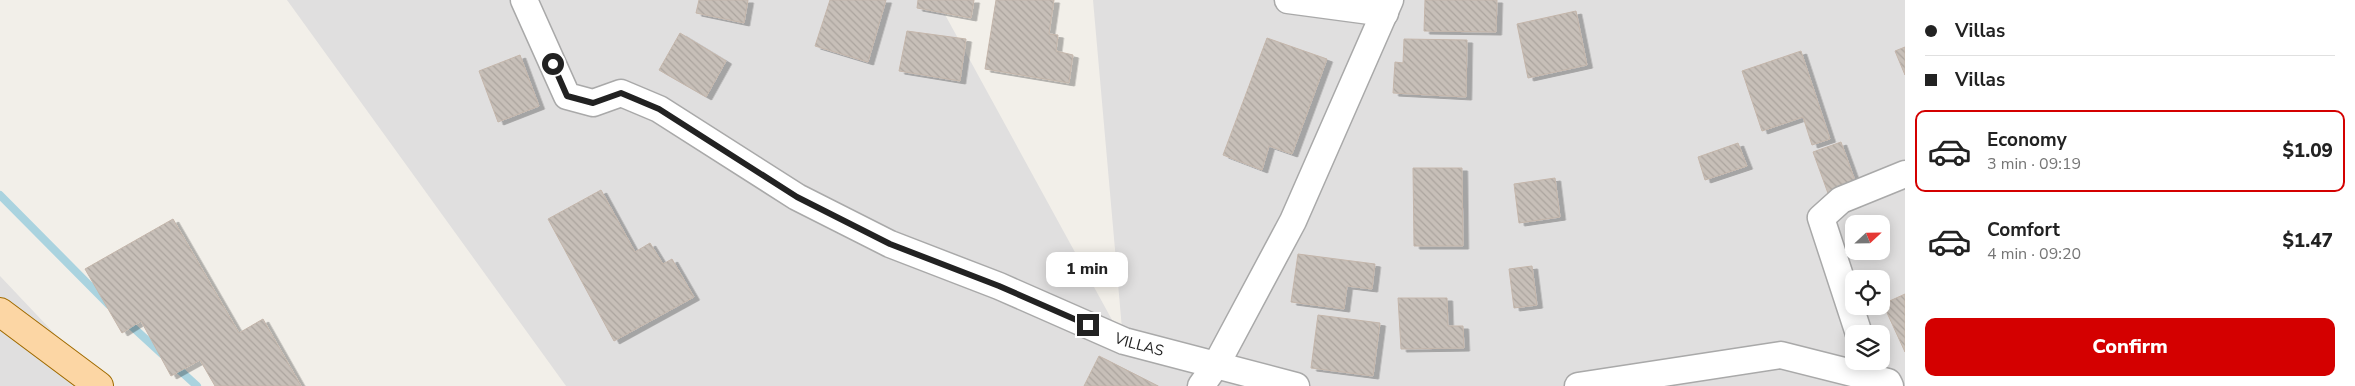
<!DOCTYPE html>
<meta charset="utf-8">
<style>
body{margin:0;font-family:"Nunito Sans",sans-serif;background:#f6f6f6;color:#222;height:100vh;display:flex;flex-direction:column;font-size:19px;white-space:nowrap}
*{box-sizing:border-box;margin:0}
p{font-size:16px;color:#767676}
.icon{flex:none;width:28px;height:28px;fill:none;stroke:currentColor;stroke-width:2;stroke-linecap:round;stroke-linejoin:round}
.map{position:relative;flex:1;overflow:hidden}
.details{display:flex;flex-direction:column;background:#fff;width:450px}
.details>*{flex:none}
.hud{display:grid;align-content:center;height:110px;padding:0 20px;background:#fff}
.needle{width:32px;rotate:68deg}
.tools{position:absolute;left:1845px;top:215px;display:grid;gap:10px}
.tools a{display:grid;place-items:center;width:45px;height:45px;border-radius:10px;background:#fff;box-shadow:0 2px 12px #0003;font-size:25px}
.end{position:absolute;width:22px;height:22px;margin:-11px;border:6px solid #222;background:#fff;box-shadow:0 0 0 2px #fff}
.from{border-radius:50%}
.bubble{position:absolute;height:35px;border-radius:10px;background:#fff;box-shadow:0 2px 12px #0003;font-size:16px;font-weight:800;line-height:35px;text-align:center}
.hud b{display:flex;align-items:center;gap:18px;height:48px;font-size:19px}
.hud b+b{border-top:1px solid #e0e0e0}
.hud i{width:12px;height:12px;background:#222}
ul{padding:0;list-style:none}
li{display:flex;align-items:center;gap:15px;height:82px;margin:0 10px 8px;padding:0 10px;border:2px solid transparent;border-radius:10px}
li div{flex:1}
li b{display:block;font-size:19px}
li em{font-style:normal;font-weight:800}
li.active{border-color:#d40000}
li>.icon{width:45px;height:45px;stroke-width:1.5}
.button{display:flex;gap:10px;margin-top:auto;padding:10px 20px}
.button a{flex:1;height:58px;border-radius:10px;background:#d40000;color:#fff;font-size:20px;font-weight:800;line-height:58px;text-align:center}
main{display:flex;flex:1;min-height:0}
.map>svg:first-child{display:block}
.residential{fill:#e0dfdf;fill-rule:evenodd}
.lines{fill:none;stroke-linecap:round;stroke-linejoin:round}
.stream{stroke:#aad3df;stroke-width:8}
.building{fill:url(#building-back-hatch);stroke:#c4b6ab;filter:url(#shadow)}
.minor-casing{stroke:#a9a9a9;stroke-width:29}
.major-casing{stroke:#a06b00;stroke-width:30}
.minor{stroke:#fff;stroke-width:26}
.major{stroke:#fcd6a4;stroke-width:28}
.route{stroke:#222;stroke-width:6}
.labels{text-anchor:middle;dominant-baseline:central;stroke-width:4;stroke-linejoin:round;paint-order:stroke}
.street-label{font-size:15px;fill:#222;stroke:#fff}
</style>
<main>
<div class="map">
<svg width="1905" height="386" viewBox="0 0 1905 386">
<defs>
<pattern id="building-back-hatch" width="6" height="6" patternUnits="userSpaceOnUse" patternTransform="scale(1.25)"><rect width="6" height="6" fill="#c7bfb8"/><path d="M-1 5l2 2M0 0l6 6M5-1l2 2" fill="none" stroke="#aba49e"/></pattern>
<filter id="shadow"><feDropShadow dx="5.5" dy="3" stdDeviation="0" flood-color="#0004"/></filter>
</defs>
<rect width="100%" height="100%" fill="#f2efe9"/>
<path class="residential" d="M287,0H937L1123,340L1093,0H1905V386H566ZM1854,224H1881V251H1854ZM1854,279H1881V306H1854ZM1854,334H1881V361H1854Z
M0,276L104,386H0Z"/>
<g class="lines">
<path class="stream" d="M0,195L109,305
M125,320L162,354
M174,365L197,386"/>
</g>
<path class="building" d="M699,0H748L744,23L696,13Z
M830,0H886L868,62L815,46Z
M918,0H974L971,18L917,8Z
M996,0H1054L1049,34L1058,35L1056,51L1073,55L1069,83L985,69Z
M1425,0H1497L1496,32L1424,31Z
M1576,11L1587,65L1528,78L1517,24Z
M907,31L966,39L960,81L899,71Z
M680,33L726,61L706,97L659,70Z
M1267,38L1327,59L1292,154L1269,146L1262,170L1223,155Z
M1404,39L1467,40L1466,97L1393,93L1395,62L1403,63Z
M1905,47V75L1895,51Z
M1801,51L1830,139L1812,145L1803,117L1762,131L1742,71Z
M520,55L539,106L498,122L479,71Z
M1841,142L1857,186L1829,196L1813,152Z
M1738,143L1747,166L1705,180L1698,157Z
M1413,168H1462L1463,246H1414Z
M1555,178L1560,217L1519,223L1514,184Z
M601,190L635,252L650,243L663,264L672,259L694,297L614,341L548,219Z
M173,219L239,333L263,319L301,386H215L200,360L171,376L141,321L122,333L85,269Z
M1298,254L1375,264L1372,289L1347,286L1344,309L1291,302Z
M1532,266L1537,305L1514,308L1509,269Z
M1905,294V352L1883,304Z
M1398,298H1447L1448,326H1463L1464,348L1401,349Z
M1318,315L1380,323L1373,376L1311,368Z
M1099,356L1158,386H1084Z"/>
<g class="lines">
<defs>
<g id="minor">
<path id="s1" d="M524,0L567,96L593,103L621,93L659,109L797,197L890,244L999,286L1124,341L1296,386"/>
<path d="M1288,0L1385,13"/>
<path d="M1859,334L1821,218L1841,200L1905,174"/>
<path d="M1201,386L1216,365L1293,221L1390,0"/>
<path d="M1578,386L1781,355L1888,382L1890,386"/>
</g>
<path id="major" d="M0,312L99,386"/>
</defs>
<use href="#minor" class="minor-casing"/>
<use href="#major" class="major-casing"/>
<use href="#minor" class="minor"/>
<use href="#major" class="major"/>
</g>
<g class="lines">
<path class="route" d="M553,64L567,96L593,103L621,93L659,109L797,197L890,244L999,286L1088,325"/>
</g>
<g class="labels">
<g class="street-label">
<text stroke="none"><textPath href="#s1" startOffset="740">VILLAS</textPath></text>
</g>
</g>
</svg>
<div class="tools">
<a><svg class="needle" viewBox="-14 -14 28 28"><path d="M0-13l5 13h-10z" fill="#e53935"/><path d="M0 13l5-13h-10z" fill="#767676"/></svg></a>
<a><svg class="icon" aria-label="locate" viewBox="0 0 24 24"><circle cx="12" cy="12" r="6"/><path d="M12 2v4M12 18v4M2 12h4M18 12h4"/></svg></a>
<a><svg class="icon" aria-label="layers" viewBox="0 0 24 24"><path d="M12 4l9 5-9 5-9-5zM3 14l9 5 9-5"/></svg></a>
</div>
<i class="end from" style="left:553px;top:64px"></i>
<i class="end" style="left:1088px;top:325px"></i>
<div class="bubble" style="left:1046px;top:252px;width:82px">1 min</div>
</div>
<section class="details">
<div class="hud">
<b><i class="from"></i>Villas</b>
<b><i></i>Villas</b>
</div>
<ul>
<li class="active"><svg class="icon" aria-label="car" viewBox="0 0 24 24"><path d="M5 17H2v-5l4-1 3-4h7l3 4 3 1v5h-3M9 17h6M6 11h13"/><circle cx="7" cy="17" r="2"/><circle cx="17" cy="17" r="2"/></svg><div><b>Economy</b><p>3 min · 09:19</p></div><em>$1.09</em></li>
<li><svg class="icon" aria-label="car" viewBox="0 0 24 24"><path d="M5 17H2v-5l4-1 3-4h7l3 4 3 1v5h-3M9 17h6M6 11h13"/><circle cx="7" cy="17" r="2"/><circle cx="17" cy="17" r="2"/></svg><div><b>Comfort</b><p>4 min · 09:20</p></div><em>$1.47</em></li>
</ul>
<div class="button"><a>Confirm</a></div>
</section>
</main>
